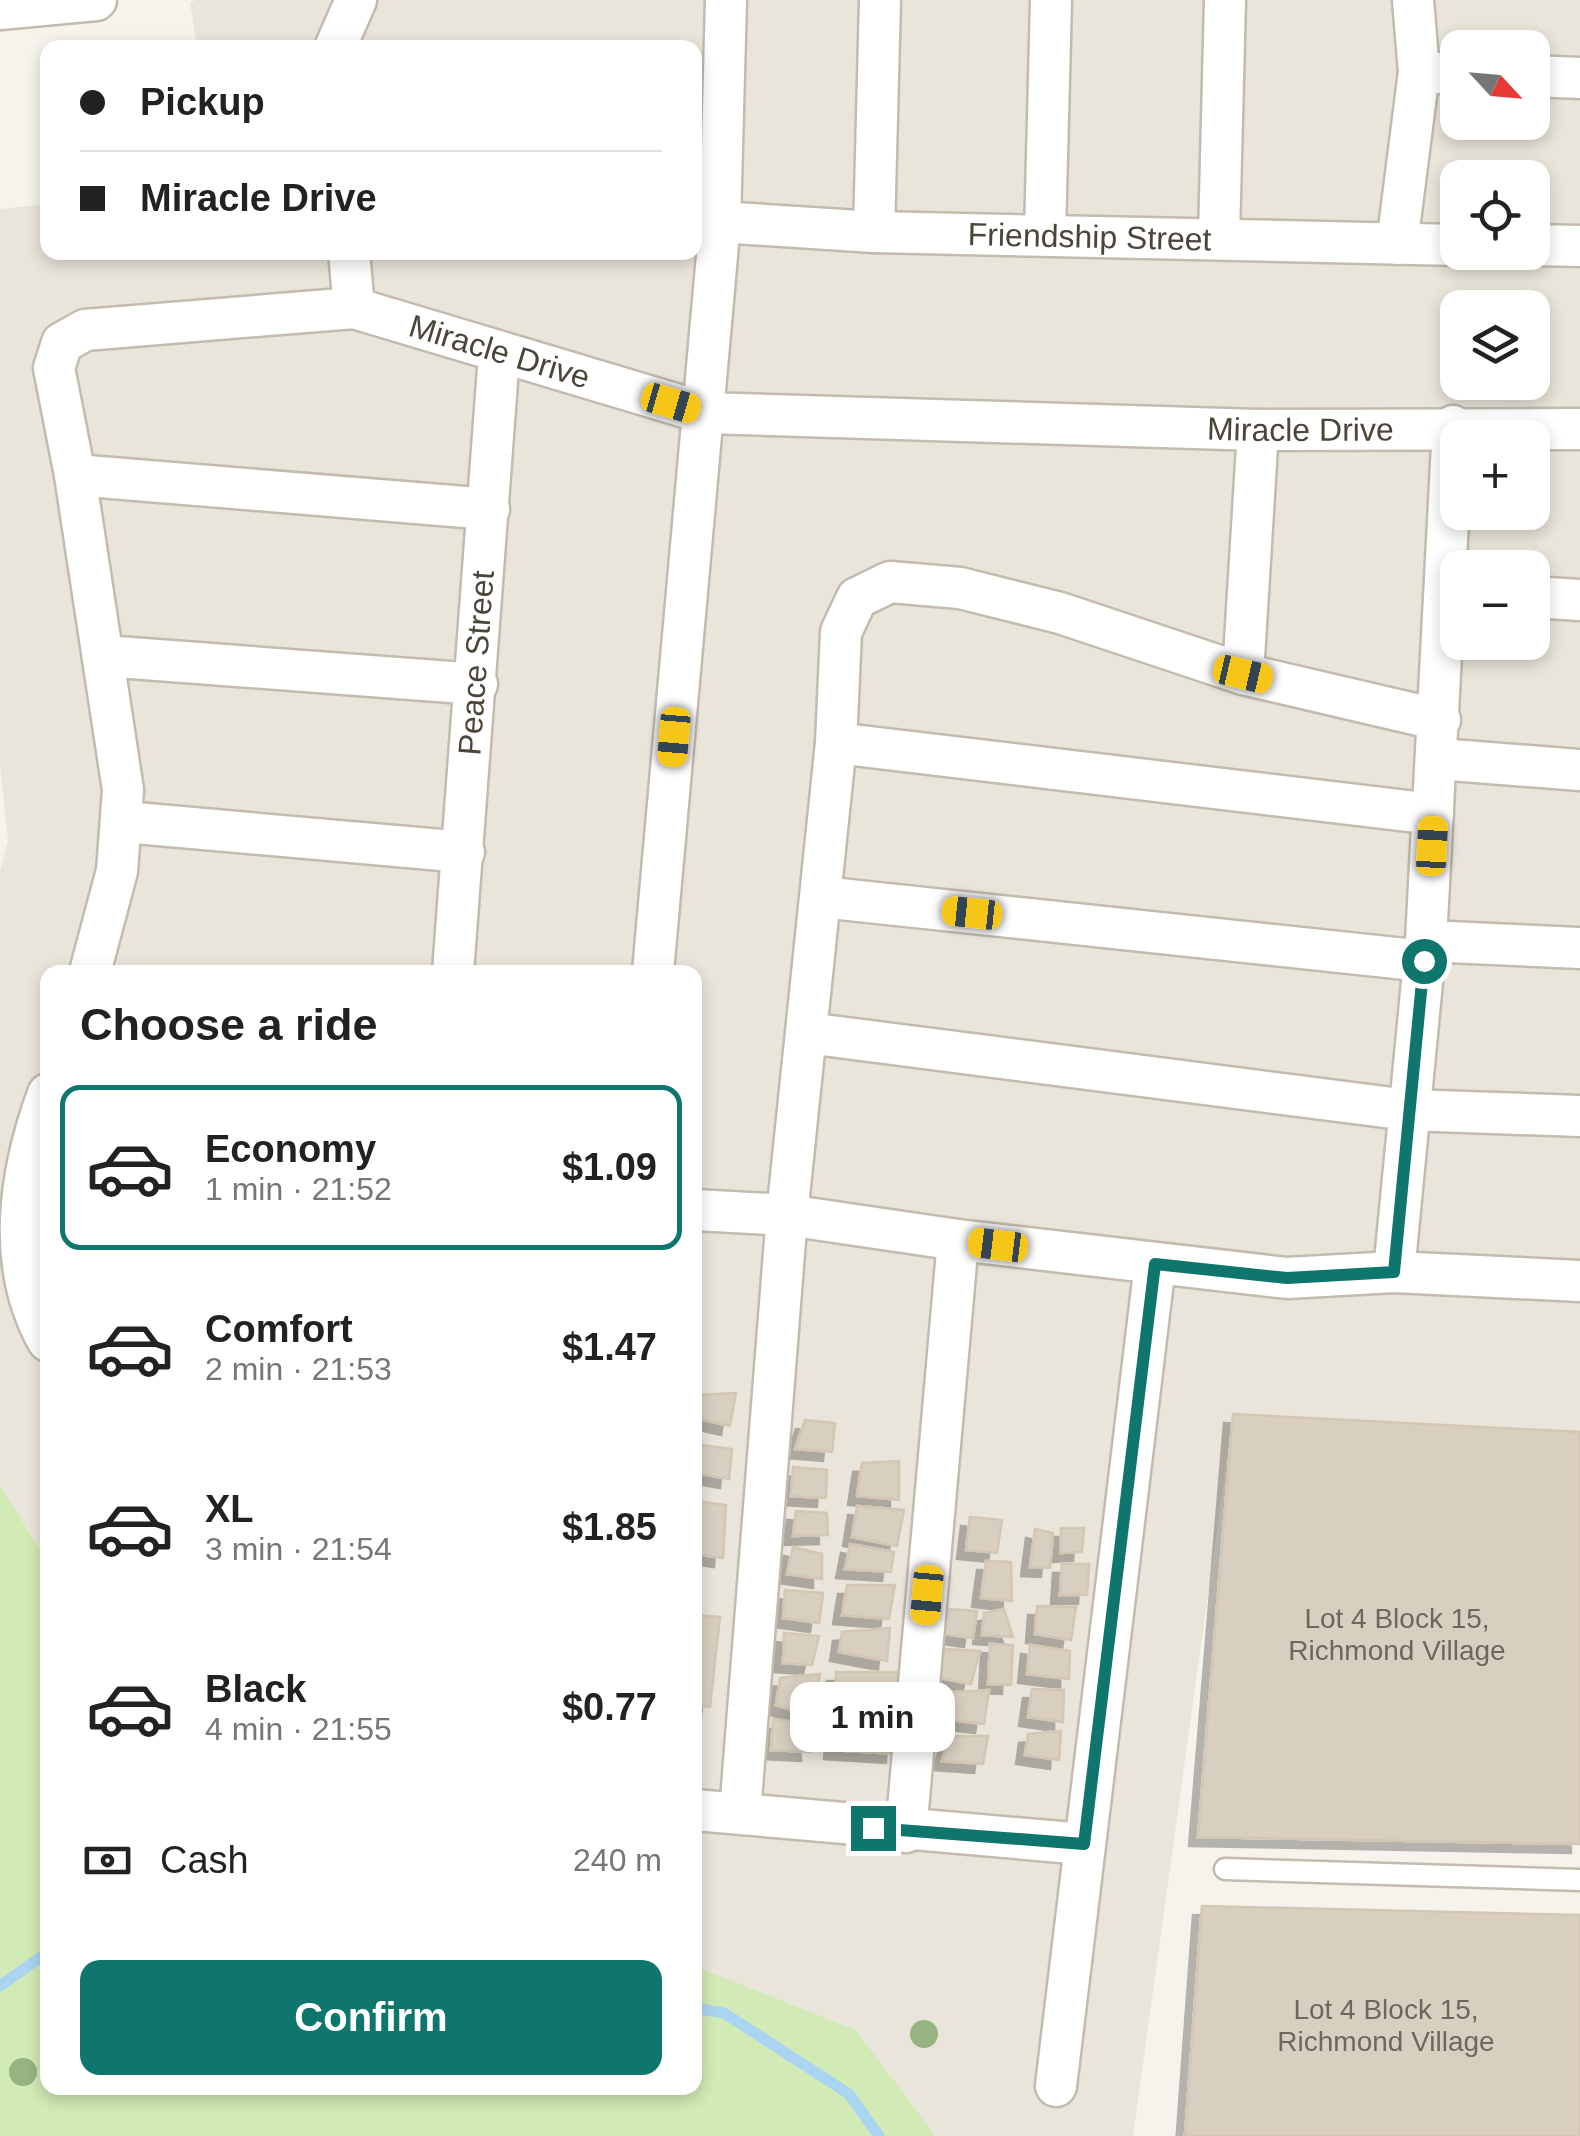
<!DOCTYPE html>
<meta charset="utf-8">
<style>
body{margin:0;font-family:Arial,sans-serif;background:#f6f6f6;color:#222;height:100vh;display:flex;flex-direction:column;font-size:38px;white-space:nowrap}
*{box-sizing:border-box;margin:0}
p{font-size:32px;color:#767676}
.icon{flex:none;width:55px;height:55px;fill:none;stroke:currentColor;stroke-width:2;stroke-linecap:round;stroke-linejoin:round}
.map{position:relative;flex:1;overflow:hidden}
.panel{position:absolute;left:40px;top:965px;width:662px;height:1130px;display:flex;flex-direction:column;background:#fff;border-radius:20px;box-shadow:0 5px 15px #0003}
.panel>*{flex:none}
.guide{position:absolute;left:40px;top:40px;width:662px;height:220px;border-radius:20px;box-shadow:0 5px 15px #0003;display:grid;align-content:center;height:220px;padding:0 40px;background:#fff}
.needle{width:65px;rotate:116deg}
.controls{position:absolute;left:1440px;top:30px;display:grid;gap:20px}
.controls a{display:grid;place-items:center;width:110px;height:110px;border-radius:20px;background:#fff;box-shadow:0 5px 15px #0003;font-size:50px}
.end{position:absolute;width:45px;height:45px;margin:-22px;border:12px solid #0f766e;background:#fff;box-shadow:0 0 0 5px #fff}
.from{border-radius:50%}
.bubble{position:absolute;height:70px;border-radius:20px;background:#fff;box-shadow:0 5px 15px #0003;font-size:32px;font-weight:600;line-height:70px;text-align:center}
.car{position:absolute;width:30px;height:60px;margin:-30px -15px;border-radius:12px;box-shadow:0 0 8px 2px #0007;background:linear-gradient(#f5c518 24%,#345 0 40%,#f5c518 0 76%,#345 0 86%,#f5c518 0)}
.guide b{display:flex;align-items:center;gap:35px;height:95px;font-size:38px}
.guide b+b{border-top:2px solid #e0e0e0}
.guide i{width:25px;height:25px;background:#222}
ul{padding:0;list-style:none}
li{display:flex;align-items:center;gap:30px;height:165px;margin:0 20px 15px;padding:0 20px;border:5px solid transparent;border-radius:20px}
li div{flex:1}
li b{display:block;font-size:38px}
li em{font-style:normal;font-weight:600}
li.current{border-color:#0f766e}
li>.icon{width:90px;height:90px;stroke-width:1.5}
h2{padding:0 40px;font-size:45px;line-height:120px}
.pay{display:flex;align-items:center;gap:25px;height:110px;padding:0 40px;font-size:38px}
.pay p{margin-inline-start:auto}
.action{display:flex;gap:20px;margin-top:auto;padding:20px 40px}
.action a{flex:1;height:115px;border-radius:20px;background:#0f766e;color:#fff;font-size:40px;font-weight:600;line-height:115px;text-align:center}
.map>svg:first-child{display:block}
.residential{fill:#eae5da;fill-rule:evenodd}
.green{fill:#d2eab5}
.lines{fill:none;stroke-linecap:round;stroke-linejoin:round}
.stream{stroke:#a9d4f2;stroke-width:11}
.building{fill:#d8cfc1;stroke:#d3c7b4;stroke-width:2.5;filter:url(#shadow)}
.lane-casing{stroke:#c2bbae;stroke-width:25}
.street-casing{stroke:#c2bbae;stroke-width:45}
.lane{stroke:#fff;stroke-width:20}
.street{stroke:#fff;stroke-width:40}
.tree{fill:#97b381}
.route{stroke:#0f766e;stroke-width:12}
.labels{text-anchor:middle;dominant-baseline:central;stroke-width:9;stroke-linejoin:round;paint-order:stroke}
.number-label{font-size:28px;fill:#6e675b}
.street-label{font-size:32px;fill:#4b4439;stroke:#fff}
</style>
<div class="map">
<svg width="1580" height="2136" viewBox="0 0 1580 2136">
<defs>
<filter id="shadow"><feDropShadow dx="-9" dy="9" stdDeviation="0" flood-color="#0004"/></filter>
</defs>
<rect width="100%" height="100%" fill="#f6f3ec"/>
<path class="residential" d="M195,0H1580V1432L1233,1414L1133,2136H936L856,2030L695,1966V972H48L47,1561L0,1485V872L8,840L0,765V209L47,204L48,252H695V48L197,47L190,3ZM1458,48H1532V122H1458ZM1458,178H1532V252H1458ZM1458,308H1532V382H1458ZM1458,438H1532V512H1458ZM1458,568H1532V642H1458Z"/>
<path class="green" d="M0,1485L47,1561L48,2088H695V1966L856,2030L936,2136H0Z"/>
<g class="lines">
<path class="stream" d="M0,1986L48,1952
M695,2008L724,2013L849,2094L879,2136"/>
</g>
<path class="building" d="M736,1393L730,1426L695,1418L698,1395Z
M1233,1414L1580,1432V1844L1198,1837Z
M805,1420L835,1423L832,1452L795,1449Z
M695,1444L732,1449L729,1479L695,1473Z
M899,1461V1500L857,1496L862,1463Z
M793,1467L827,1470L826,1498L791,1496Z
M695,1501L726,1505L723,1558L695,1554Z
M857,1506L904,1510L897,1546L852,1537Z
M796,1511L827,1513L828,1535L793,1536Z
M970,1517L1002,1520L997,1553L966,1550Z
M1061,1528H1084L1082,1552L1061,1553Z
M1035,1529L1053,1533L1050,1568L1030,1567Z
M850,1544L894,1552L891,1572L845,1569Z
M793,1547L822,1554V1579L787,1574Z
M986,1561L1011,1562L1012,1601L981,1598Z
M1062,1564H1089L1087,1595H1060Z
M847,1585H895L889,1619L842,1615Z
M785,1590L823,1593L819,1623L783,1618Z
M1037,1606L1076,1607L1071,1640L1035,1634Z
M947,1609L977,1611L973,1638L944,1634Z
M1004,1609L1013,1637L982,1635L984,1613Z
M695,1615L720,1617L710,1707L695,1705Z
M890,1628L887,1661L839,1652L842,1632Z
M784,1633L819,1636L812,1665L783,1663Z
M990,1644L1013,1645L1011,1685L988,1684Z
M1030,1645L1070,1651L1069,1679L1027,1674Z
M945,1649L980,1651L971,1684L940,1678Z
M836,1672H902V1706L836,1699Z
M820,1674L813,1717L776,1705L780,1678Z
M1032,1689L1064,1690L1063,1722L1028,1717Z
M989,1690L984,1724L951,1720L952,1692Z
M837,1710L896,1714L895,1754L833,1750Z
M773,1719L808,1724L810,1752L771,1750Z
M1061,1731L1059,1760L1025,1755L1028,1734Z
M949,1736H988L983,1764L942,1761Z
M1202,1906L1580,1915V2136H1185Z"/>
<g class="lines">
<defs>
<path id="lane" d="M1225,1869L1580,1880"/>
<g id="street">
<path d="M0,9L96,0"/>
<path d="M335,48L356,0"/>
<path d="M1419,72L1458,74"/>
<path d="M1532,76L1580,78"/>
<path id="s1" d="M720,222L874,232L1458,245"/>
<path d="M874,232L880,0"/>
<path d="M1045,234L1051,0"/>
<path d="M1219,237L1225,0"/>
<path d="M1397,244L1419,72L1413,0"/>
<path d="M1532,245L1580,246"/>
<path d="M349,252L354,308"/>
<path d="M75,475L489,509"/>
<path d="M1532,597L1580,600"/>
<path d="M104,656L477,684"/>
<path d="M1243,674L1258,430"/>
<path d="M836,743L1433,814"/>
<path d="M1438,759L1580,770"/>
<path d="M124,822L464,852"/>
<path d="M821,897L1424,961"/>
<path d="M1426,941L1580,948"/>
<path id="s2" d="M90,972L117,871L123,790L75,475L54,368L62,343L85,330L354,308L705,413L1258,430L1580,429"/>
<path id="s3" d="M453,972L499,355"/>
<path d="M653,972L720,222L726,0"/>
<path d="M807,1033L1408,1110L1580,1116"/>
<path d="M48,1094C19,1173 5,1265 48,1341"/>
<path d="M695,1210L787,1215L958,1240L1287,1278L1394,1272L1580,1281"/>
<path d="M1394,1272L1426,941L1453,426"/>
<path d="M695,1810L1084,1844"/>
<path d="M740,1813L787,1215L836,743L841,632L857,598L890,582L960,588L1060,613L1243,674L1440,720"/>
<path d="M906,1832L958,1240"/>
<path d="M1056,2086L1155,1264"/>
</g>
</defs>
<use href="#lane" class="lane-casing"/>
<use href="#street" class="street-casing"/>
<use href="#lane" class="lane"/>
<use href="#street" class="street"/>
</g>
<g class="tree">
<circle cx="924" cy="2034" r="14"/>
<circle cx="23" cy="2072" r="14"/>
</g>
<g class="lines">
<path class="route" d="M873,1828L1084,1844L1155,1264L1287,1278L1394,1272L1424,961"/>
</g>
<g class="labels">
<g class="number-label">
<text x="1397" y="1618">Lot 4 Block 15,<tspan x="1397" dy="32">Richmond Village</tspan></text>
<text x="1386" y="2009">Lot 4 Block 15,<tspan x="1386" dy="32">Richmond Village</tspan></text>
</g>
<g class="street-label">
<text stroke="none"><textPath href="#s1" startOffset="370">Friendship Street</textPath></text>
<text stroke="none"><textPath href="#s2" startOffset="1088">Miracle Drive</textPath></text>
<text stroke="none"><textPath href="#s2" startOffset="1898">Miracle Drive</textPath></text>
<text stroke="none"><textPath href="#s3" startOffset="310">Peace Street</textPath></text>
</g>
</g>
</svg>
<div class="controls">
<a><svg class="needle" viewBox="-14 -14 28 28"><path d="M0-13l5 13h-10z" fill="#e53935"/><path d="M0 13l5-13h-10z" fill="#767676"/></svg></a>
<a><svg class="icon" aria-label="locate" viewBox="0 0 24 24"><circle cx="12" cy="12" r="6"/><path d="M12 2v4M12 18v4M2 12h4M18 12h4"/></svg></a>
<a><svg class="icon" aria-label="layers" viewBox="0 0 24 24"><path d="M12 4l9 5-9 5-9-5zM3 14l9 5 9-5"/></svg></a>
<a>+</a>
<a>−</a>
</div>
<i class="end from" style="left:1424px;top:961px"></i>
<i class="end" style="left:873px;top:1828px"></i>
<div class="bubble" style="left:790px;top:1682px;width:165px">1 min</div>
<i class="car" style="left:671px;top:403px;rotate:106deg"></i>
<i class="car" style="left:1243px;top:674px;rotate:103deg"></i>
<i class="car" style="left:674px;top:737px;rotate:185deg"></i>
<i class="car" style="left:1432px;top:846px;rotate:3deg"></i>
<i class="car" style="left:972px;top:913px;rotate:276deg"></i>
<i class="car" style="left:998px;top:1245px;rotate:277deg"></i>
<i class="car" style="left:927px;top:1595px;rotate:185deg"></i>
<div class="guide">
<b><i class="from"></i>Pickup</b>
<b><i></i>Miracle Drive</b>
</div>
<section class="panel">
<h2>Choose a ride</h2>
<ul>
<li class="current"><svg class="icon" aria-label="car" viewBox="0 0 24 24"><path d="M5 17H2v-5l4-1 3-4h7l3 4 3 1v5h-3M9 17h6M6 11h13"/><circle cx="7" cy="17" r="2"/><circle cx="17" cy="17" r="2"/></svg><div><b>Economy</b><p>1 min · 21:52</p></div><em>$1.09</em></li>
<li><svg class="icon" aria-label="car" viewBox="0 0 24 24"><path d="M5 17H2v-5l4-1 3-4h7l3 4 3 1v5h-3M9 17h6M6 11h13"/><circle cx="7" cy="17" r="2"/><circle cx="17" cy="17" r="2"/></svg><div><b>Comfort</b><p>2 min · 21:53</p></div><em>$1.47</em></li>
<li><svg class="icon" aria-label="car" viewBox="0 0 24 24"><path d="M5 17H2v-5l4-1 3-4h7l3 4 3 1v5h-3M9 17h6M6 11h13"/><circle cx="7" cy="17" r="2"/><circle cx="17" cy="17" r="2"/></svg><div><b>XL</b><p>3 min · 21:54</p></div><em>$1.85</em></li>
<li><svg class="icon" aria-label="car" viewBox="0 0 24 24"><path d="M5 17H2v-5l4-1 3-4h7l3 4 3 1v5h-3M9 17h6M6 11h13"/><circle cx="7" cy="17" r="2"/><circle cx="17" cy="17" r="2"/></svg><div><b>Black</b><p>4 min · 21:55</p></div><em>$0.77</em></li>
</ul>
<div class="pay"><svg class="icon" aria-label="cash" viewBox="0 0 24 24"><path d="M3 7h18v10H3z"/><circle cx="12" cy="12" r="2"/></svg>Cash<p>240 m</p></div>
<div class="action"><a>Confirm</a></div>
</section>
</div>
